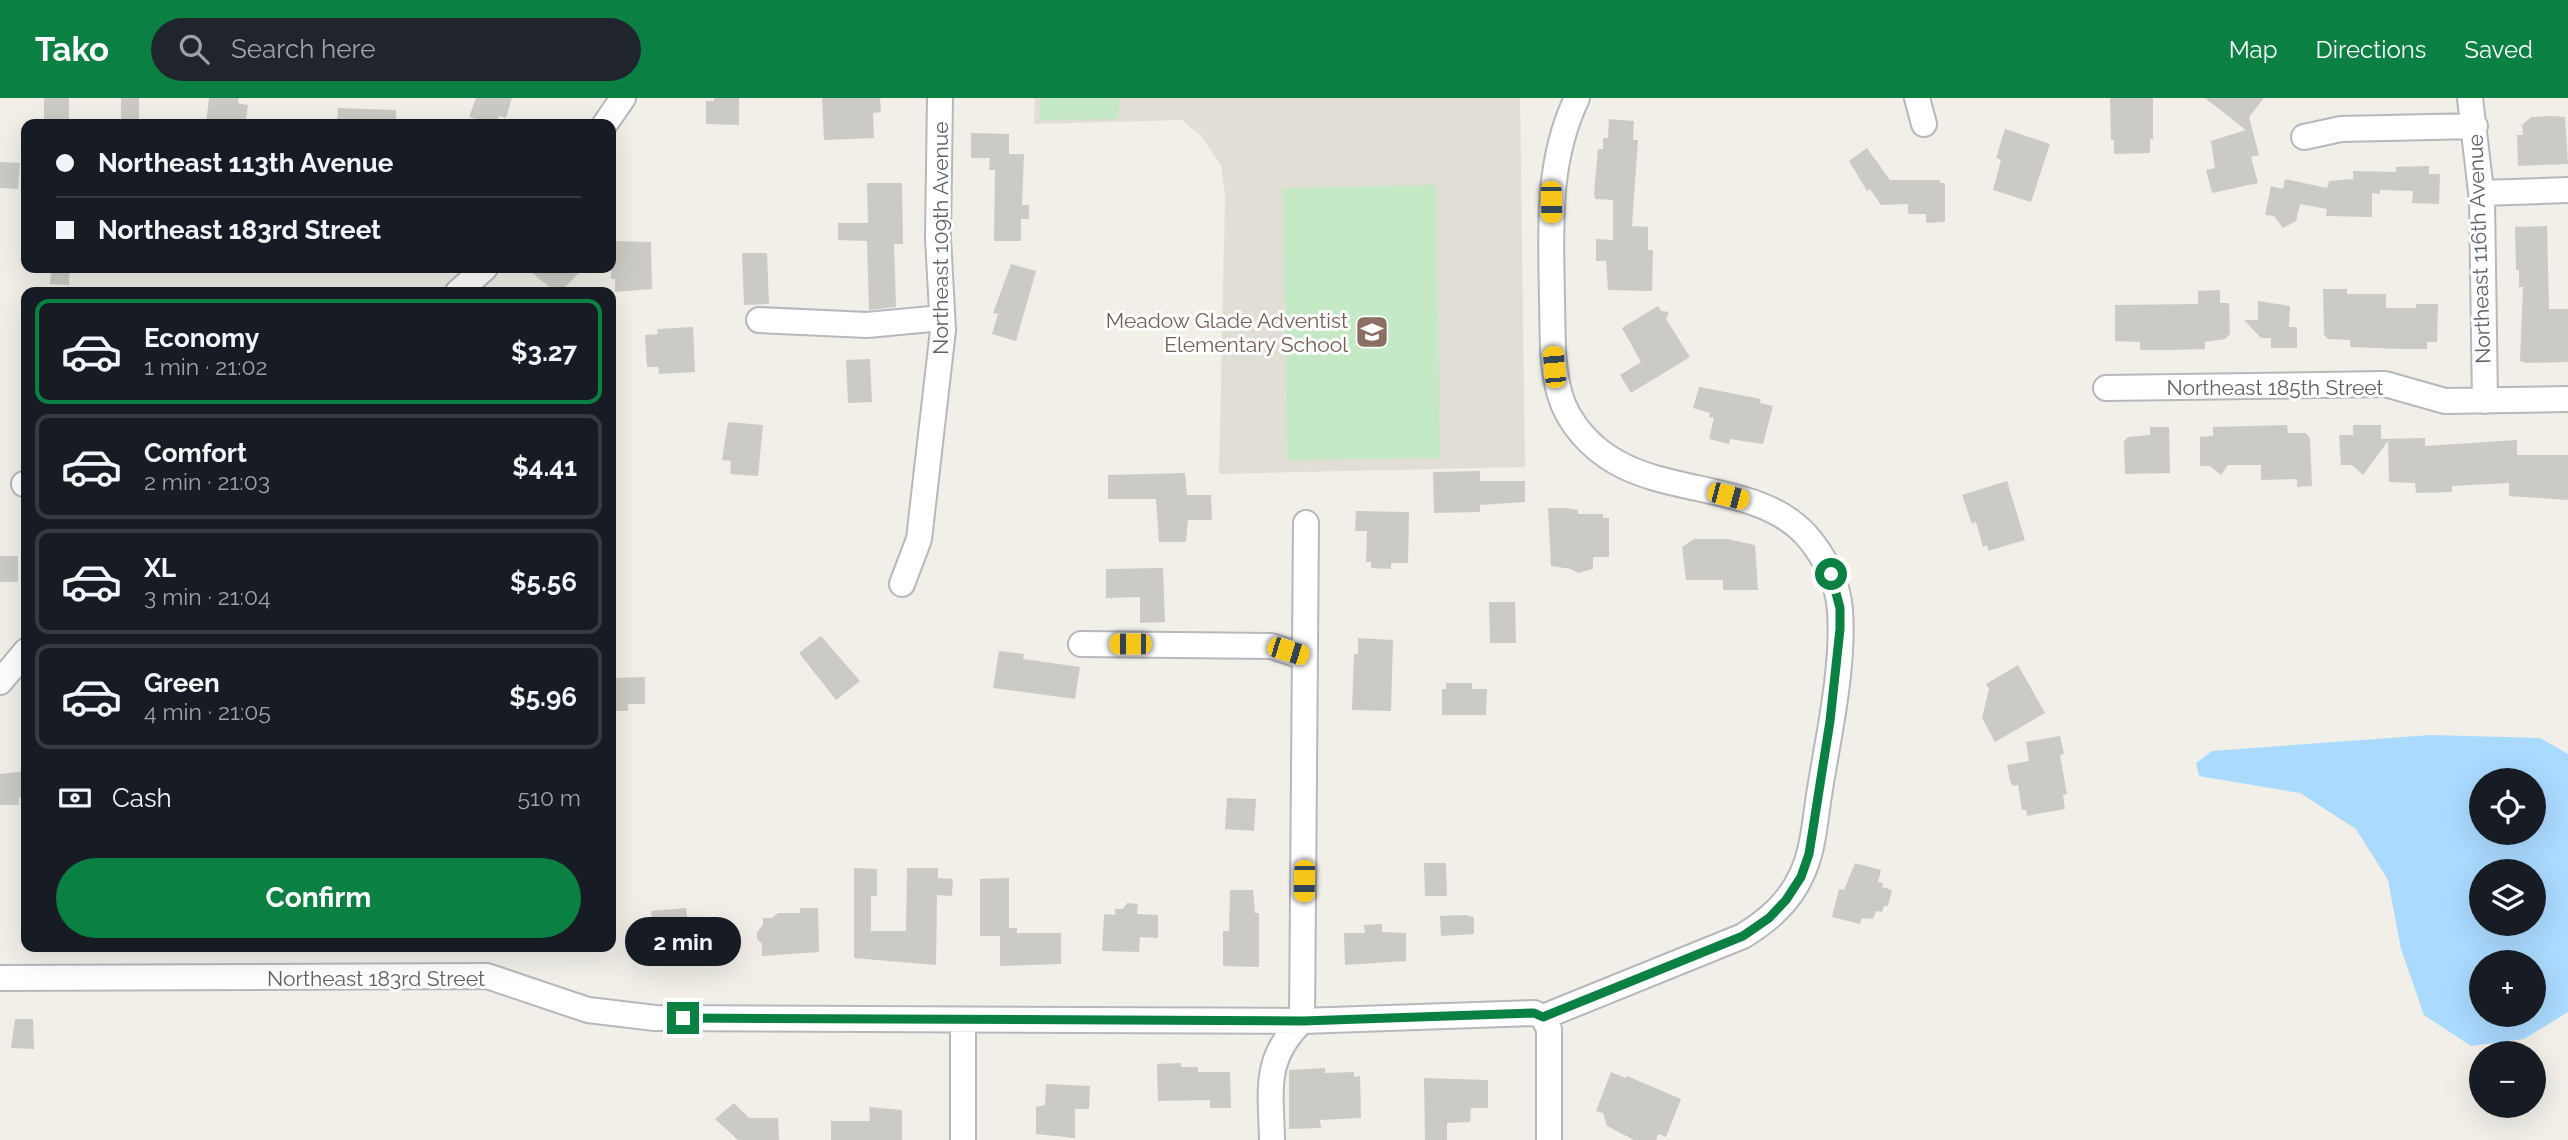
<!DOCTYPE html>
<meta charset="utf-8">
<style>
body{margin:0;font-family:Raleway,sans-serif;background:#20242c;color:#f1f3f6;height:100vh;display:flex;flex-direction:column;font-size:26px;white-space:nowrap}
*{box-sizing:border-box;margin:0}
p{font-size:23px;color:#9ea1a6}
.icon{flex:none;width:38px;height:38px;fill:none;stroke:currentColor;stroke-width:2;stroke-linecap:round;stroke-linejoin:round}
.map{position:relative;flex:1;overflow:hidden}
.side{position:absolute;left:21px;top:189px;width:595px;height:665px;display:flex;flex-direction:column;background:#171b24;border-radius:14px;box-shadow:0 7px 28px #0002}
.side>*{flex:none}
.banner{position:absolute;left:21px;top:21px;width:595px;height:154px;border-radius:14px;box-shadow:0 7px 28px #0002;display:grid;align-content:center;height:154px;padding:0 35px;background:#171b24}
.fabs{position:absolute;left:2469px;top:670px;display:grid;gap:14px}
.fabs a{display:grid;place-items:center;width:77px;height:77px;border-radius:50%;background:#171b24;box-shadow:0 7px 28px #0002;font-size:35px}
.end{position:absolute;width:32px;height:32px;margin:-16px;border:9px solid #0b8043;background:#fff;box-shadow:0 0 0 4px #fff}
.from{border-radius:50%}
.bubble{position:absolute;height:49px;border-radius:24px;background:#171b24;box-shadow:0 7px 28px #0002;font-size:23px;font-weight:700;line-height:49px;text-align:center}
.car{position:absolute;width:21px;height:42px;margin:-21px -10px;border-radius:9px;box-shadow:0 0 5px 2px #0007;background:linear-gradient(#f5c518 24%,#345 0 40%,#f5c518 0 76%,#345 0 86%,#f5c518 0)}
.banner b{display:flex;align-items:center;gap:24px;height:66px;font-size:26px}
.banner b+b{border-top:2px solid #363941}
.banner i{width:18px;height:18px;background:#f1f3f6}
ul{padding:12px 0 0;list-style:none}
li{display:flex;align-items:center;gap:21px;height:105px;margin:0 14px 10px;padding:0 21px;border:4px solid #363941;border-radius:14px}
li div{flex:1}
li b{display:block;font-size:26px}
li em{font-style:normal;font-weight:700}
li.current{border-color:#0b8043}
li>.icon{width:63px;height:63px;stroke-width:1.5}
.pay{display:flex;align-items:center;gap:18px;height:77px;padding:0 35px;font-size:26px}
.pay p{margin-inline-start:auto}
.cta{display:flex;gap:14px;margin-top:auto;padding:14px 35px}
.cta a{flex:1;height:80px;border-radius:42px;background:#0b8043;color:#fff;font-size:28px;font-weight:700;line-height:80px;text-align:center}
header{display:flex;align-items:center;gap:42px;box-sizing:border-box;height:98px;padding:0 35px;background:#0b8043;color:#fff}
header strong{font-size:33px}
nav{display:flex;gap:38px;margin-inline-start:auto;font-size:24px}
.search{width:490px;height:63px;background:#20242c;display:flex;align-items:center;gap:18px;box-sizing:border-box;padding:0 24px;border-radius:38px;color:#9ea1a6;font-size:26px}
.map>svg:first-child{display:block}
.education{fill:#e1ded6}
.green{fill:#c5e8c5}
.water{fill:#aadaff;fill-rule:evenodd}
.building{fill:#cccac5}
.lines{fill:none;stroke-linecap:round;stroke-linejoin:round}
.minor-casing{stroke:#b5b8bc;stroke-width:28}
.minor{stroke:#fff;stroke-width:24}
.route{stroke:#0b8043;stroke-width:9}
.labels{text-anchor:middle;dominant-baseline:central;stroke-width:6;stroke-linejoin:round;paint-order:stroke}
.street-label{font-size:21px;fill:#5f6368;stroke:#fff}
.education-label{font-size:21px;fill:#785e54;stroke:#fff;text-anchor:end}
</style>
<header>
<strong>Tako</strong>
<div class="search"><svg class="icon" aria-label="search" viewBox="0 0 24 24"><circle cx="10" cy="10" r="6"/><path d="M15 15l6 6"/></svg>Search here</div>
<nav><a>Map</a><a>Directions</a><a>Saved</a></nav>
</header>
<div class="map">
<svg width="2568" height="1042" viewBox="0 0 2568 1042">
<rect width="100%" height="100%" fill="#f1efe8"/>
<path class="education" d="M1035,0H1520L1525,369L1219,376L1225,99L1221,67L1201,38L1182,22L1034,26Z"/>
<path class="green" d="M1041,0H1118L1120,5L1117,21L1039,22Z
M1436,87L1440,360L1287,362L1283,90Z"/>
<path class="water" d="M2431,637L2540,640L2568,656V914L2524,941L2471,948L2424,917L2401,851L2388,782L2356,731L2300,695L2199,678L2196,665L2212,653ZM2482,682H2534V735H2482ZM2482,774H2534V826H2482ZM2482,864H2534V917H2482Z"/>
<path class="building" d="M44,0H69V26H44Z
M121,0H139V21H121Z
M209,0H239L238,5L248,7L245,26H206Z
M476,0H512L506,20L499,18L496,26L469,19Z
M714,0H739V27L706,26V3H714Z
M822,0H880L881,14L873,15L874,40L824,42Z
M2110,0H2153V41H2150V55L2114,56V42H2111Z
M2205,0H2264L2249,19L2259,57L2251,59L2258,85L2212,95L2206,72L2215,70L2211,43L2246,32Z
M338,10L396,12V26H337Z
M2552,18L2565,19L2568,66L2518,68L2517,37H2523L2522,27L2531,19Z
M1609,21L1634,23L1633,42H1638L1632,128L1648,129V152H1653L1652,193L1608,192L1606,163H1596V141L1613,142V102L1595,101L1594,95L1598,51H1603V40H1608Z
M2005,31L2050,46L2031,104L1993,92L2001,62L1996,60Z
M971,35L1009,36V56H1024L1022,107H1029V121H1021V143H994L995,72H989L990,60H971Z
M1867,50L1890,82H1940V85H1945V124L1926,125V116H1908V106L1881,107L1870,91L1867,93L1849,63Z
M0,64L20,65L18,91L0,90Z
M2429,68V76H2440L2439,106L2412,105L2413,93L2380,92V96L2372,95V119L2326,118L2327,111L2300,106L2296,123L2283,130L2274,118L2265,117L2271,88L2283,91L2285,81L2327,90L2329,83L2353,81V73L2396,74V69Z
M867,85H902L903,146H894L896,209L869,212L867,143L838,142V125H868Z
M2547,128L2549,211H2568V264L2526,265L2520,263L2523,189H2519V172H2516L2515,129Z
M611,143L651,144L652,191L615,194V181H611Z
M742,155H767L769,206L744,207Z
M1011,166L1036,173L1016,243L992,236L998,216L993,215Z
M51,170H70L69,187L50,186Z
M526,170H583L561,194L555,189L553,192Z
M2323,191H2347V196H2386V210H2416V206H2438L2437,244H2427V251H2402L2350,249V242L2328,241L2324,237Z
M2220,192V205H2229L2230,236L2225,241L2205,244V251L2172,252H2140V244L2115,243V207L2198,206V193Z
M2258,203L2290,208L2289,229H2297V250H2271V240H2261L2244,222H2258Z
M1658,208L1661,213L1669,214L1666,221L1690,259L1631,295L1620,277L1641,264L1622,230Z
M693,229L695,274L659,276L658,269H647L645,237L658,236L657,231Z
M870,261L872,304L848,305L846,262Z
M1699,289L1761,301L1760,305L1773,308L1763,346L1730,341L1729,346L1709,341L1714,320L1709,319L1710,315L1693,310Z
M728,324L763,327L758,378L730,376L731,363L722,362Z
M2287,327L2288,335H2306L2310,340L2312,388L2297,389V381L2261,382V367H2228L2221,377L2210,368H2200V339L2213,338V329Z
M2353,327H2381V341L2425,340V348L2517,342V357H2568V402L2509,398V385L2452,388V394L2416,395L2415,385L2389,384L2388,343L2363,377L2352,367H2341L2339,337H2353Z
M2150,329H2169L2170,375L2125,376L2124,343L2128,339L2150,337Z
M1480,373V383H1525V404L1480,407V414L1434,415L1433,374Z
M1185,375L1187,397H1211L1212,422H1188L1186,444H1159L1156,401H1108V377Z
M2007,383L2025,442L1988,453L1987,447L1983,449L1976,424L1972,426L1962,397Z
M1548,410H1567L1578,412V416H1603V420H1609V459H1593V471L1578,475L1571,471L1551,468Z
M1356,413L1409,414L1408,465H1391V471L1371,470V464H1366L1367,433H1355Z
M1694,441H1727L1755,447L1758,492H1723V482H1686L1682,449Z
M0,458H18V484H0Z
M1163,470L1165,524L1140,525V499L1106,500V471Z
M1489,504H1515L1516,545H1490Z
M821,538L860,583L836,602L799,555Z
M1358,540L1393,542L1391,613L1352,612L1354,556H1358Z
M999,553L1024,556L1023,561L1080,569L1075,601L993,590Z
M2018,567L2045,615L1995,644L1982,620L1989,591L1986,586Z
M645,579V606H628V613H613L611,580Z
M1446,585H1472V591H1487L1486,617H1442V591H1446Z
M2060,638L2064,656L2060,657L2067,696L2063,697L2065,711L2027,718L2026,712H2022L2018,687L2013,688L2010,683L2007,667L2029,663L2026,644Z
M26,673V700H19V707H0V676Z
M1227,700L1256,701L1254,733L1225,731Z
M1424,765H1446L1447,798H1425Z
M1855,765L1881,772L1878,784L1883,785L1882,789L1892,792L1888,808H1884L1882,814L1876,813L1873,821L1862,820L1860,826L1832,819L1839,791L1844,792Z
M854,770L877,771V798H871V833H906L907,770H938V780L953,781L952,798L937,797L936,867L854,860Z
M1009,780V830H1017V835H1061V866L1000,868V838H980V781Z
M1230,792H1253L1255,815H1259V869L1223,868V833H1229Z
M1127,805L1138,806L1137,816L1158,817V840L1140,839L1139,854L1102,853L1104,816L1115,817V811H1123Z
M686,810L688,825L720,822L723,851L669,857L668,848L655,849L651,813Z
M800,810H818L819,854L762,858V846L757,841V834L763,827V820H772L778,815H800Z
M1465,817L1474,819V836L1441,838L1440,818Z
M1382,826V834L1406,835V863L1345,867L1344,835H1365L1364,827Z
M15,921H33L34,951L11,950Z
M1181,965V969H1198V974H1230L1231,1010H1210V1002L1158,1003L1157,966Z
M1325,970V975L1354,974V979L1360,978L1361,1020L1320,1022L1321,1030L1289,1031V972Z
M1611,974L1626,980L1627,978L1681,1001L1666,1039L1658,1036L1656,1042H1634L1607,1028L1603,1015L1596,1013Z
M1424,980L1488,982V1010H1471L1470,1024L1447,1025V1042H1425Z
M1046,986L1090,988L1089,1011H1075V1040L1036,1036V1009L1045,1007Z
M734,1005L749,1020H778L779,1042H738L715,1021Z
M869,1009L902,1012V1042H831V1023H870Z"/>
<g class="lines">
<defs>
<path id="minor" d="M1917,0L1924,26
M2470,0L2482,102L2485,303
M605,26L623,0
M2304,39L2341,31L2475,28
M2481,95L2568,92
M458,194L485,170
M759,222L867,227L942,220
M2106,290L2385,286L2445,303L2568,301
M24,386H26
M902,486L919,441L943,232L938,140L940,0
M1081,546L1271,548L1305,559
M0,584L26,553
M0,880L487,878L588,912L655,920L1302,923L1534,915L1543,919
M1543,919L1743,838C1767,823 1789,805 1801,778C1814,752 1815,720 1820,691C1829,635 1844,569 1840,512C1838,485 1824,457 1806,437C1761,387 1673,397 1616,364C1591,350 1568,325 1560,297C1551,266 1553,234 1552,202C1551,132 1546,65 1577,0
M1543,919L1549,931V1042
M963,922V1042
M1272,1042C1271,992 1263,961 1302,923L1306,425"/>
</defs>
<use href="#minor" class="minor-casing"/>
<use href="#minor" class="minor"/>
</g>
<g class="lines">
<path class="route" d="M683,920L1303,923L1534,915L1543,919L1743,838L1769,820L1786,802L1801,779L1809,756L1830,623L1840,531V510L1831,476"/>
</g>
<defs>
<symbol id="school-square" viewBox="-11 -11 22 22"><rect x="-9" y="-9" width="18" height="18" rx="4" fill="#8d6e63" stroke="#fff"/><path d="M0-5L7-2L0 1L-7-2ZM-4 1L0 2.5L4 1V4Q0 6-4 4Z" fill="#fff"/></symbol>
</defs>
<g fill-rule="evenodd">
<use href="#school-square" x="1353" y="215" width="38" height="38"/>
</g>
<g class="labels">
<g class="street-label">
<text transform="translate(940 140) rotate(-90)">Northeast 109th Avenue</text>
<text transform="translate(2479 151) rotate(-92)">Northeast 116th Avenue</text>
<text x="2275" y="289">Northeast 185th Street</text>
<text x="376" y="880">Northeast 183rd Street</text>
</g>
<g class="education-label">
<text x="1348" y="222">Meadow Glade Adventist<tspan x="1348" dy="24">Elementary School</tspan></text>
</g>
</g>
</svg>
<div class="fabs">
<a><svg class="icon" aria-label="locate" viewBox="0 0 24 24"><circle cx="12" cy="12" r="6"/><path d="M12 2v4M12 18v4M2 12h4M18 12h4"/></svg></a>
<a><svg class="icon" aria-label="layers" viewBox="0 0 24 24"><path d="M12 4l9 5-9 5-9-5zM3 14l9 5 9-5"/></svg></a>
<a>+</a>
<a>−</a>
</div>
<i class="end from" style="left:1831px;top:476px"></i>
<i class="end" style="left:683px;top:920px"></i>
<div class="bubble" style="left:625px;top:819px;width:116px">2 min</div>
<i class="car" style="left:1551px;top:104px;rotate:179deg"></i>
<i class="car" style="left:1554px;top:269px;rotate:355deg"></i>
<i class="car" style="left:1728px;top:398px;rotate:105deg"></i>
<i class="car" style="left:1130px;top:546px;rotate:270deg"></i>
<i class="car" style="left:1288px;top:553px;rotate:107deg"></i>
<i class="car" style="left:1304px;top:783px;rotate:181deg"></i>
<div class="banner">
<b><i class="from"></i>Northeast 113th Avenue</b>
<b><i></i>Northeast 183rd Street</b>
</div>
<section class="side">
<ul>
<li class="current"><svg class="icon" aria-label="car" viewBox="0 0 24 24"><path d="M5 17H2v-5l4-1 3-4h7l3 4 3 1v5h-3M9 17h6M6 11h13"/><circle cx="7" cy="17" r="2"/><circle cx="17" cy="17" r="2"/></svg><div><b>Economy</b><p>1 min · 21:02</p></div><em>$3.27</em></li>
<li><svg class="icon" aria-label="car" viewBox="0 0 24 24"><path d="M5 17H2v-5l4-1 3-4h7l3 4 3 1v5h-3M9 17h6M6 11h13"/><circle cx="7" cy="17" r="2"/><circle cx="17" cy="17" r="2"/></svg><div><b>Comfort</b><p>2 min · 21:03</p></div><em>$4.41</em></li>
<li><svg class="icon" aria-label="car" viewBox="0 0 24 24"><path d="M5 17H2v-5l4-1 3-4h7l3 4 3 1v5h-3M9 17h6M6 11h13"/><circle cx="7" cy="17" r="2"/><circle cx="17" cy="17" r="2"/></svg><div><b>XL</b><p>3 min · 21:04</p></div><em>$5.56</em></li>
<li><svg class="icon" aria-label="car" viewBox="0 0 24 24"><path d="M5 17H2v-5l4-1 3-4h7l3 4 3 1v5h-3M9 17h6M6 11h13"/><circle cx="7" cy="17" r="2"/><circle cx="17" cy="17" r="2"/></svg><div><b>Green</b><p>4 min · 21:05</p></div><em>$5.96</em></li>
</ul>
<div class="pay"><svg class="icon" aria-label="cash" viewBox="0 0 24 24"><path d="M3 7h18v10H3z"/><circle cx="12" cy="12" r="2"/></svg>Cash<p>510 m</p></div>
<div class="cta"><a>Confirm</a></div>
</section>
</div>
